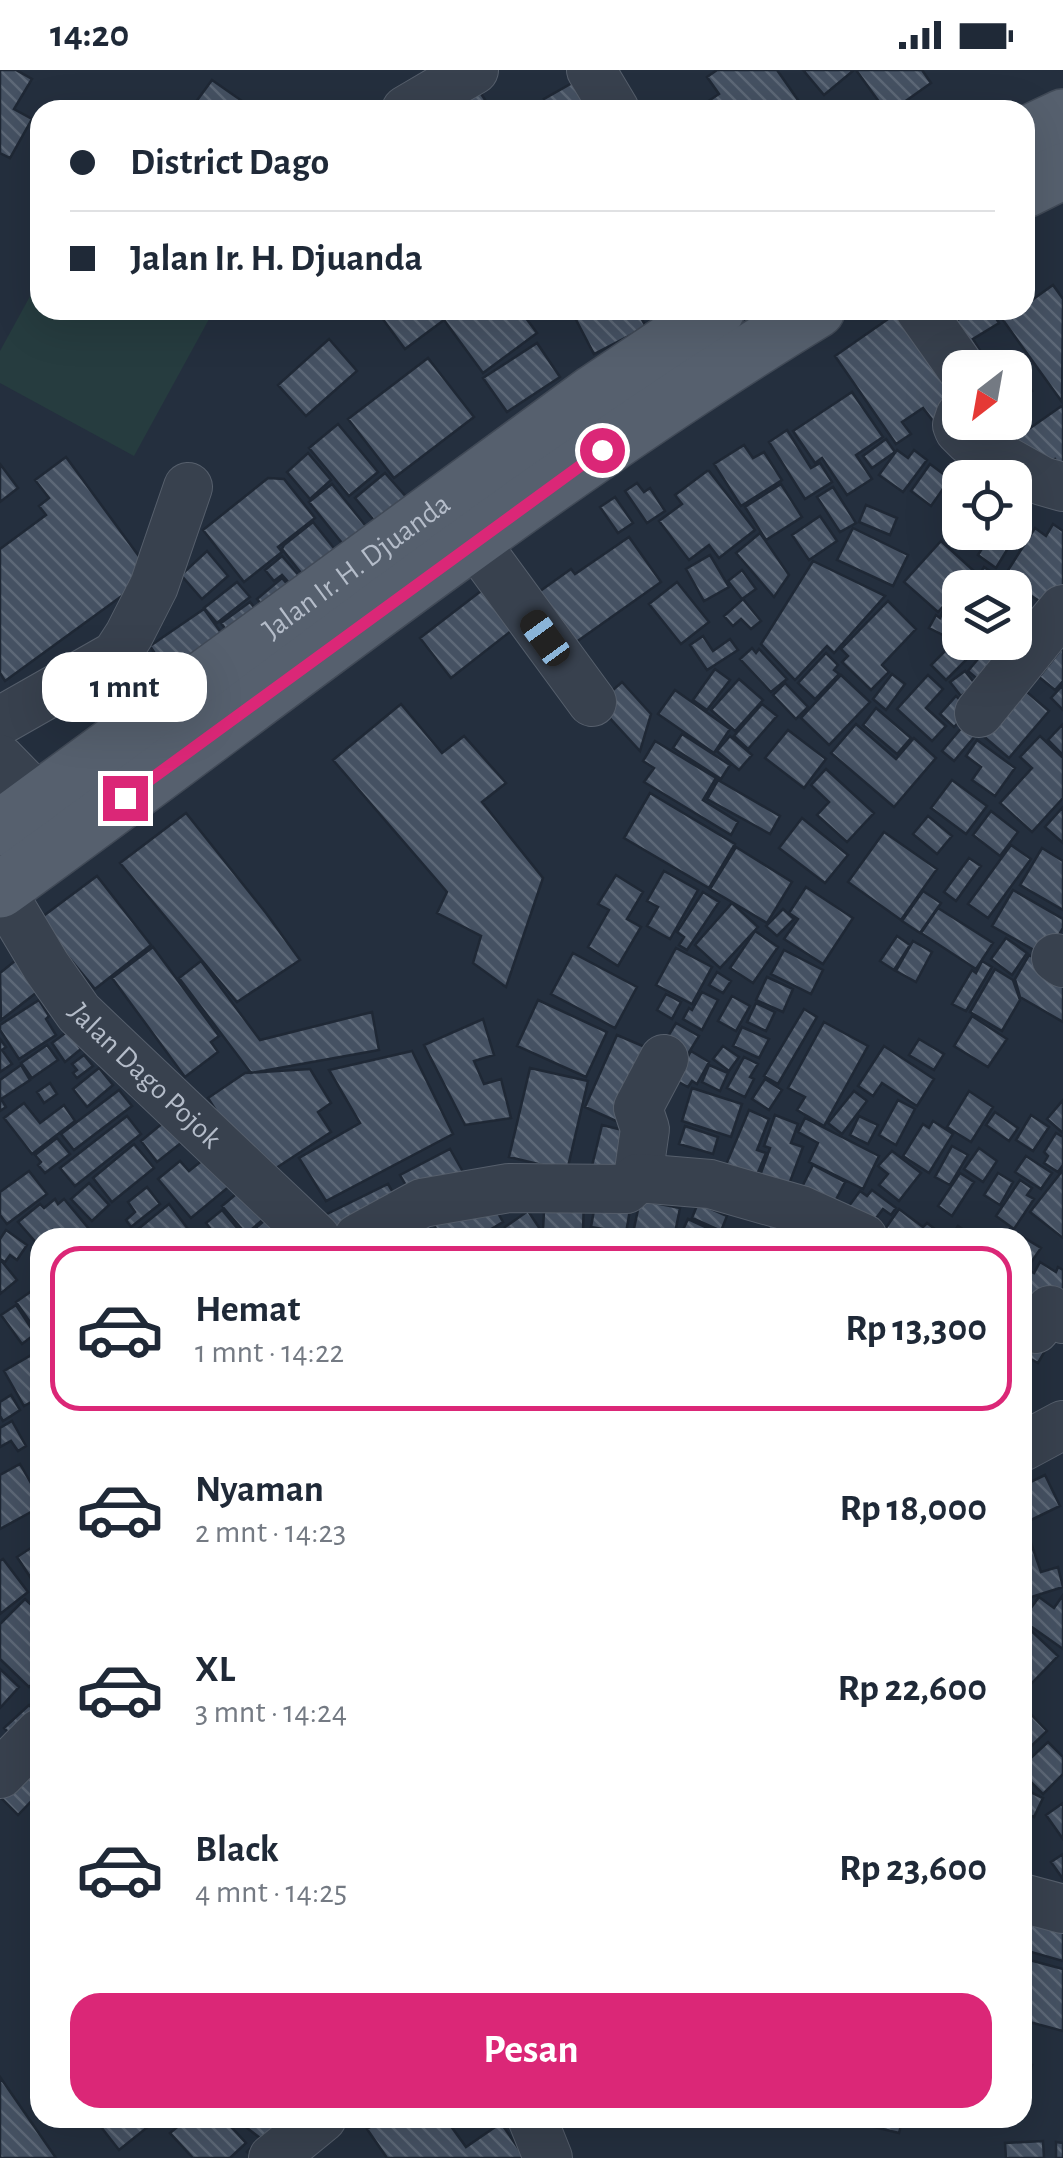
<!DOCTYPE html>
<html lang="id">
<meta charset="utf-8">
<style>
body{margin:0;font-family:"Alegreya Sans",sans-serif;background:#f2f2f3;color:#1f2937;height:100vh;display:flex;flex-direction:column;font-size:38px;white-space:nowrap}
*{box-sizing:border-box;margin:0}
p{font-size:32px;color:#747a83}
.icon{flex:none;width:55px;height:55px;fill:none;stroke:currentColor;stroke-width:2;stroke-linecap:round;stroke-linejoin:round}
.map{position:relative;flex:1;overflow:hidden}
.panel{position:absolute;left:30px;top:1158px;width:1002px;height:900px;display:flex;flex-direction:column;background:#fff;border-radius:30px;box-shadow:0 10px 40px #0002}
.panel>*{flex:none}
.guide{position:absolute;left:30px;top:30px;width:1005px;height:220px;border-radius:30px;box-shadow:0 10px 40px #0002;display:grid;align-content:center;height:220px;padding:0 40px;background:#fff}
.needle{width:65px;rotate:211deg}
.tools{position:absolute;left:942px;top:280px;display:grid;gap:20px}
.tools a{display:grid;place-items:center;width:90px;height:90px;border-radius:20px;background:#fff;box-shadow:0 10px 40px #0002;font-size:50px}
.end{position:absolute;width:45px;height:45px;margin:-22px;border:12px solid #db2777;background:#fff;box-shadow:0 0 0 5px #fff}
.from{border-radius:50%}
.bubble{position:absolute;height:70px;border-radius:30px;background:#fff;box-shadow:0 10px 40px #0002;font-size:32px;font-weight:600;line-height:70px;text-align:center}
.car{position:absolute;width:30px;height:60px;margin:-30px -15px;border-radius:12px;box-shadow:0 0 8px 2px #0007;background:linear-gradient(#222 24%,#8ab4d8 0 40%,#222 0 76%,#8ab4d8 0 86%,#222 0)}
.guide b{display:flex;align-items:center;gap:35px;height:95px;font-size:38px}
.guide b+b{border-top:2px solid #e0e1e3}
.guide i{width:25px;height:25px;background:#1f2937}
ul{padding:18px 0 0;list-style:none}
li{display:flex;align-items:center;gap:30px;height:165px;margin:0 20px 15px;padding:0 20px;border:5px solid transparent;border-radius:30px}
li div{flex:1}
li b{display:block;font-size:38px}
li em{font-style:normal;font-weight:600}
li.selected{border-color:#db2777}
li>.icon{width:90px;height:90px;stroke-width:1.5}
.cta{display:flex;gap:20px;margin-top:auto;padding:20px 40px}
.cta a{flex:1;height:115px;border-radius:30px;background:#db2777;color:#fff;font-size:40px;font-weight:600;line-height:115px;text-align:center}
.status{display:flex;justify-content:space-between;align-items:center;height:70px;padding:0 50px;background:#fff;direction:ltr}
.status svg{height:28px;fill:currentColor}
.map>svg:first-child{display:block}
.park{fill:#263c3f}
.building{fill:url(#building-back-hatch);stroke:#1f2835;stroke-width:2.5}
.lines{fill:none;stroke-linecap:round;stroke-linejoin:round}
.minor-casing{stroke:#565f6c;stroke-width:50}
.major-casing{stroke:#414a57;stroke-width:58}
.minor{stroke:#38414e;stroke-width:48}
.major{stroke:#56606e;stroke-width:55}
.route{stroke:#db2777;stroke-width:12}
.labels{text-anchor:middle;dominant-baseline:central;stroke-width:10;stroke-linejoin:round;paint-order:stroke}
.street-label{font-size:30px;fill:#b4bcc9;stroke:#1d2633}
</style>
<div class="status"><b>14:20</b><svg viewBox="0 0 49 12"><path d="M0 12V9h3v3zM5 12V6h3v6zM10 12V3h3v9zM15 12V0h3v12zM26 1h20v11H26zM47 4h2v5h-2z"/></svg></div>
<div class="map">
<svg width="1063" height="2088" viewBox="0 0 1063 2088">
<defs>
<pattern id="building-back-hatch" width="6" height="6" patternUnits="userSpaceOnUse" patternTransform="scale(2.5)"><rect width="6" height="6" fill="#455162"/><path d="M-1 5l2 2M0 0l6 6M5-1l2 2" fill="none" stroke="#5d6877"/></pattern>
</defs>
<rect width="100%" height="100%" fill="#242f3e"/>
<path class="park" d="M40,208V240H214L134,386L0,313V281Z"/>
<path class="building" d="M0,0H16L32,9L14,39L32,49L10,88L0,83Z
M717,0H777L805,40H695L719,24L707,7Z
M803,0H854L824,25Z
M856,0H922L931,13L893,40H885Z
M212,10L242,31L236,40H190Z
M574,12L591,40H551L544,29Z
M475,15L492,40H437Z
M1053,215L1063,229L1062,332L1003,250L1018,240H1025V235Z
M376,240H520L537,263L483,303L444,250L405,279Z
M580,240H637L646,257L594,284L573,244Z
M901,240L960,315V332L933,351L923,338L902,352L911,364L896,374L835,286Z
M974,240H991L999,253L973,269L990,297L989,298H967L943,259Z
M329,269L357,301L306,346L278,315Z
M537,273L560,307L507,342L483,308Z
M428,288L474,347L394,408L348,349Z
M1017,297L1032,321L1017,329L1024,339L1015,344V298Z
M852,322L883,367L856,385L872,409L847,425L822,388L815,393L793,361Z
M1063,335V400L1055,389L1040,401L1016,368Z
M338,354L378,402L349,426L309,378Z
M787,360L811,398L820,393L832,412L805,429L769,372Z
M886,369L895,382L872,398L863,386Z
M744,375L753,388L764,382L782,410L741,436L714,394Z
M897,380L908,388L914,380L927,390L903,422L879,405Z
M308,383L331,410L310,429L287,402Z
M66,387L152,504L5,611L0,603V479L46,445L39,436L49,428L35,410Z
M0,394L18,418L0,432Z
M930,394L950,409L931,436L911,421Z
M707,401H709L755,460L719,488L709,475L689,490L659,451L682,434L675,425Z
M385,403L408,429L378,455L355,428Z
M268,408L284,409L315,448L278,477L282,482L244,512L203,460Z
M637,413L644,422L650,418L665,441L647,453L625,421Z
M332,414L369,460L346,478L309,432Z
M781,414L802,447L766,470L745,437Z
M833,417L856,453L840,462L817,427Z
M615,427L633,453L618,463L600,437Z
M866,435L897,448L890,465L859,452Z
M820,446L837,471L809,490L792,465Z
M1015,446L1024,452L996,498L978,485L992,462H1015Z
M313,452L341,487L309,513L282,479L284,475Z
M1053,454L1063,461V529L1055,541L1003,508L1035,458L1046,466Z
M853,458L908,485L893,516L837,490Z
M760,463L789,505L774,527L736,483Z
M629,467L661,512L572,575L536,524L571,499L575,504Z
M941,471L975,502L938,542L904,512Z
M207,481L228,506L202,529L181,505Z
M710,485L729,517L704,531L686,499Z
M282,486L308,516L299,524L282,505L274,511L265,500Z
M813,491L885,526L834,583L827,576L795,610L761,574Z
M984,497L1015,518H971Z
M742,500L756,519L742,529L728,511Z
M282,508L294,522L268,543L257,529Z
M494,511L525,550L451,608L420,568Z
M237,512L250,527L217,553L204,538Z
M677,512L709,552L681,574L649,534Z
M1015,518L1026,525L1015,541Z
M743,529L761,551L751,559L741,549L733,556L724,546Z
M888,531L916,559L882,595L889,602L871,620L842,592L848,586L841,579Z
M250,532L261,546L232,568L221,553Z
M204,539L227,571L172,609L150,576Z
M943,541L960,549L951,569L929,558L936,545L940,548Z
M1015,544L1036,561L988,618L968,601L992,572H1015Z
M703,566L713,581L730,569L738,580L707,600L690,575Z
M955,571L970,586L946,610L931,595Z
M1063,577V611L1055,620L1039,607Z
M752,578L756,583L759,579L787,609L771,622L740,589Z
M826,583L838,595L834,600L839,604L815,629L798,613Z
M715,599L730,610L707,640L693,630Z
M965,601L976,615L961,626L950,612Z
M892,604L905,614L886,640L873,629Z
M841,605L870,632L829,675L801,648Z
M928,605L943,619L926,638L946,656L932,671L897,639Z
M739,609L763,630L735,661L711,640Z
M1014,611L1049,641L1009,688L981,664Z
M622,612L651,644L640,681L597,634Z
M785,613L808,637L796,649L773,625Z
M1063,615V640L1051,628Z
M675,620L730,659L714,683L658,644Z
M956,626L970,640L954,657L940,644Z
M401,634L442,683L464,666L506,713L482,732L543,808L506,917L473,893L481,866L437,843L447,822L333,690Z
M762,634L777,646L748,679L734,666Z
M876,638L911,668L897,684L863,655Z
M969,649L981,659L954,691L942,681Z
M856,654L896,689L914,668L936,688L894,737L831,683Z
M1063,654V685L1048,670Z
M788,660L826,689L804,718L765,688Z
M682,664L730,695L721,709L673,678Z
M730,666L752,685L739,700L717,681Z
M1040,666L1063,688V728L1032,762L1000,733L1032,698L1020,687Z
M977,670L1015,698L995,726L972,710L981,697L966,686Z
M655,671L716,708L703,730L738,752L731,765L644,712L654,698L643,691Z
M826,699L874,743L847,772L817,745L829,732L811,715Z
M718,710L780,746L770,764L707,729Z
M952,710L987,736L966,764L931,738Z
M650,723L735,774L709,818L624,768Z
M1063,737V773L1045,757Z
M991,741L1018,762L1000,786L973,765Z
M186,743L266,843L300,890L237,932L120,793Z
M928,746L952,766L937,784L913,764Z
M802,748L848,785L825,813L779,778Z
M884,762L937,799L901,850L848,812Z
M1011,775L1031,789L988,848L968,834Z
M736,777L792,812L767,853L710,819Z
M1042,778L1063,791V840L1020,815Z
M969,788L981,796L956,831L944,822Z
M664,801L698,820L670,869L647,856L658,837L647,831Z
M616,805L643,822L627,849L641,857L618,896L588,877L609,840L598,834Z
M97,806L151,875L95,919L38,850Z
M806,817L853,848L823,894L784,869L798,849L789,843Z
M1013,820L1063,849V858L1046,887L992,856Z
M923,821L941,833L920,863L902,851Z
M703,822L719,832L687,880L679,875L684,867L677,862Z
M732,833L758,857L720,898L695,875Z
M938,838L993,873L976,899L921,863Z
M783,839L794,849L777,866L766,856Z
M755,861L778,877L753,913L730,898Z
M897,866L910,875L894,900L880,891Z
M1006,868L1027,883L1012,905L991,889Z
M913,871L932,882L916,912L896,901Z
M153,877L219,966L211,972L218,982L185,1007L112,908Z
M676,878L712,897L692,934L656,915Z
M784,880L823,900L811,924L771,904Z
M573,883L637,917L615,958L551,924Z
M1029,885L1063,905V952L1020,927L1015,909Z
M21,886L45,916L1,950L0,903Z
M201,891L260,970L372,942L379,980L251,1003L179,908Z
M982,891L992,897L966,941L952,934L972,900L976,903Z
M995,899L1013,910L1020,930L1002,961L970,942Z
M717,902L731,911L723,923L709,915Z
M767,907L793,919L783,942L756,930Z
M702,922L718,930L702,960L683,949L689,938L692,940Z
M666,924L681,932L672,949L657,940Z
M732,926L750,936L736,961L718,951Z
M39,930L49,946L46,949L56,965L19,989L0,960V955Z
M538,930L607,962L586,1007L517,976Z
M756,933L775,942L766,961L747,952Z
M804,939L817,947L778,1014L764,1006Z
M972,946L1007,969L988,997L954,976Z
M483,949L494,985L474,991L484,1014L501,1009L511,1048L465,1055L424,975Z
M824,952L868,976L824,1056L797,1040L805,1027L788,1018Z
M676,953L699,966L674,1007L667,968Z
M742,957L769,969L759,988L733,976Z
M68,961L81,979L65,992L52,973Z
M617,965L645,977L627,1056L585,1037Z
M0,969L6,977L2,980L12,994L0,1002Z
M919,969L944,984L934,1000L909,985Z
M47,975L58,990L32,1008L21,993Z
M723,976L739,987L729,1001L713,989Z
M884,976L934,1009L917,1036L882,1013L873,1026L858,1016Z
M412,981L453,1064L326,1131L299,1088L360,1053L329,1000Z
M691,981L709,992L697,1014L692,1011L688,1017L675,1010Z
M84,985L93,996L77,1008L73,1003L77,1000L72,994Z
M744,987L758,994L750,1007L754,1009L745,1027L727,1018Z
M21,995L30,1010L1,1029L6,1037L0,1041V1010Z
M709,995L728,1003L720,1021L702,1012Z
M99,998L113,1015L87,1037L73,1019Z
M530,998L588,1011L567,1101L509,1087Z
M310,999L331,1033L318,1042L331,1062L267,1104L243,1083L208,1028L245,1003Z
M765,1009L782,1020L769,1040L752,1029Z
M50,1013L57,1024L44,1033L37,1022Z
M692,1018L742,1034L731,1067L682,1051Z
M119,1020L132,1036L74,1080L61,1064Z
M854,1021L867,1031L842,1064L828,1053Z
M969,1021L993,1037L971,1072L947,1057Z
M898,1030L915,1039L896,1075L879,1065Z
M1063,1030V1063L1047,1049Z
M24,1033L40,1053L64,1035L75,1051L32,1084L4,1048Z
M749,1040L769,1049L757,1080L766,1083L750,1122L720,1109Z
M995,1042L1018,1058L1009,1071L986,1055Z
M775,1045L798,1054L791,1073L803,1077L782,1133L754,1122L770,1078L764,1076Z
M1031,1045L1049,1057L1033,1081L1016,1070Z
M127,1046L141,1064L75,1116L60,1098Z
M859,1046L878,1055L868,1074L850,1065Z
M805,1048L879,1086L863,1119L809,1092L818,1073L798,1062Z
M933,1051L953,1064L929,1103L903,1086L923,1054L929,1058Z
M164,1052L181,1073L157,1092L141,1071Z
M602,1055L639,1064L627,1114L590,1104Z
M685,1056L718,1067L713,1084L679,1074Z
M1056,1063L1063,1067V1095L1058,1102L1044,1093L1048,1086L1044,1082Z
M57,1068L70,1084L45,1103L38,1095L41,1092L35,1085Z
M134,1074L154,1098L112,1132L93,1108Z
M952,1076L968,1085L950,1115L935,1107Z
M979,1078L997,1091L983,1112L964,1099Z
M450,1079L471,1116L416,1133L400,1105Z
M892,1081L921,1103L899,1131L879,1115L888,1104L878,1096Z
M1026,1086L1052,1103L1041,1119L1015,1102Z
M204,1089L237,1110L191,1148L158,1109L180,1091L189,1101Z
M813,1095L845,1112L826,1149L794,1133Z
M1063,1100V1168L1030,1142Z
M29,1101L47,1124L7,1154L0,1145V1122Z
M960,1103L974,1112L952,1146L938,1136Z
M998,1103L1013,1112L1000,1135L984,1125Z
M1020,1110L1032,1118L1027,1125L1034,1129L1014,1159L996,1146Z
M89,1113L109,1135L92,1151L71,1129Z
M248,1114L272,1142L246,1164L222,1136Z
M388,1114L401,1136L338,1168L325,1145Z
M147,1117L160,1134L131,1157L126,1150L135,1142L128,1132Z
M872,1120L896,1138L891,1145L883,1139L864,1164L841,1147L860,1121L867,1126Z
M545,1123L584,1125L583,1162L543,1160Z
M597,1123L632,1128L626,1163L591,1157Z
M489,1127L503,1152L476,1168H441L427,1142Z
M55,1129L58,1134L64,1129L89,1159L79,1168H40V1177L18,1152L40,1134L44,1138Z
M640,1130L680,1138L674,1168H632Z
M698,1133L727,1146L721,1161L692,1148Z
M169,1134L188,1159L177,1168H127Z
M277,1139L292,1168H245Z
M899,1139L923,1157L927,1153L945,1167L884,1168L881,1165Z
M222,1140L243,1165L240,1168H218L206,1153Z
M528,1141L546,1168H512L505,1157Z
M688,1149L725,1166L724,1168H687L689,1164L682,1162Z
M770,1153L802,1166L801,1168H765Z
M958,1156L976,1168H950Z
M6,1160L27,1175L17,1190L10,1185L5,1192L0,1189V1169Z
M559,1161L583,1165V1168H558Z
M1013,1161L1041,1178L1030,1194L1022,1189V1168H1009Z
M0,1189L17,1210L0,1224Z
M1040,1192L1056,1202L1058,1197L1063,1200V1237H1029L1022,1233V1209L1028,1200L1034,1203Z
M40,1215V1245L30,1252L16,1232Z
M16,1235L35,1264L22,1274L1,1245Z
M1022,1258L1049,1274L1038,1293L1022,1284Z
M40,1280V1327L24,1336L4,1301Z
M11,1325L20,1340L3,1351L0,1346V1332Z
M12,1351L26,1376L18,1381L11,1371L0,1377V1358Z
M20,1394L40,1429V1437L0,1459V1405Z
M1045,1405L1060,1436L1031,1450L1022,1434V1416Z
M40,1472V1522L17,1487Z
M1031,1473L1041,1502L1058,1497L1063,1517L1022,1530V1476Z
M3,1489L28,1522L0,1544V1491Z
M1063,1525V1579L1022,1550L1039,1527L1054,1538Z
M25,1529L40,1543V1607L29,1617L0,1589V1554Z
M1022,1552L1058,1586L1027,1618L1022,1613Z
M0,1599L19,1617L0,1638Z
M29,1635L40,1647L16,1671L4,1658Z
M1022,1635L1047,1661L1023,1684L1022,1683Z
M1048,1672L1063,1687V1704L1043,1724L1022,1703V1696Z
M33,1692L40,1699V1722L18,1745L0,1727Z
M1022,1718L1043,1728L1034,1747L1022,1741Z
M1063,1733V1769L1046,1745Z
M1063,1784V1809L1051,1792Z
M1034,1847L1063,1856V1891L1024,1880Z
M1022,1888L1063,1899V1961L1022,1950Z
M1022,1993L1032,1995L1022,2037Z
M0,2007L56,2088H0Z
M94,2048H150L154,2052L119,2080Z
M188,2048H223L246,2073L230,2088H193L170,2063Z
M234,2048H267L285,2062L254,2088L247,2082L260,2068Z
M384,2048H445L466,2077L501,2053L525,2088H387L367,2059Z
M837,2048H903L899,2063Z
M1043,2071L1044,2088H1006L1005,2073Z
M1056,2072L1063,2073V2088H1056Z"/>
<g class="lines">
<defs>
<g id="minor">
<path d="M591,0L615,40"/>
<path d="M406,40L474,0"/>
<path d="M920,240L961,298"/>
<path d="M960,346L957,355L959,360L969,370L1042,411L1063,417"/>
<path d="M474,471L592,632"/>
<path d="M979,643L1063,539"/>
<path d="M0,651L116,585L129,565L154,516L188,417"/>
<path d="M0,689L40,730L62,758"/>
<path id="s1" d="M0,819L46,896L79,943L316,1168"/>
<path d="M1056,888L1063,893"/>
<path d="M638,1108L645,1059L638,1038L664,989"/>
<path d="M358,1168L422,1133L509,1118L626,1119L638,1108L710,1114L801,1140L863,1168"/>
<path d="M1022,1252L1035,1259L1050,1240L1063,1249"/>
<path d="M1022,1377L1063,1355"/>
<path d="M0,1704L40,1663"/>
<path d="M1022,1828L1063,1839"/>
<path d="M532,2048L548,2088"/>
<path d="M273,2088L322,2048"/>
</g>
<g id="major">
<path d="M1025,65L1063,47"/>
<path d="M1025,120L1063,101"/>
<path id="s2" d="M0,758L595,322L717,240"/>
<path d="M0,820C271,625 531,414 817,240"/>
</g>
</defs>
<use href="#minor" class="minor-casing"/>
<use href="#major" class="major-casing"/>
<use href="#minor" class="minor"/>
<use href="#major" class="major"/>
</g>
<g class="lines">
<path class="route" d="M125,728L602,380"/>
</g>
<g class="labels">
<g class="street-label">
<text stroke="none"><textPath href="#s2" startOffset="442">Jalan Ir. H. Djuanda</textPath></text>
<text stroke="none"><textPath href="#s1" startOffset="238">Jalan Dago Pojok</textPath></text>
</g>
</g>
</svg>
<div class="tools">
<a><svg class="needle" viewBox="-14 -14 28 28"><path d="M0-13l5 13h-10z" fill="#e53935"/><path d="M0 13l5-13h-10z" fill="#747a83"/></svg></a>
<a><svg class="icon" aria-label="locate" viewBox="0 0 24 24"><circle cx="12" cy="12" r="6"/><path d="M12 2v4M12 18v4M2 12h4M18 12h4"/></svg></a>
<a><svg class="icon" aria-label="layers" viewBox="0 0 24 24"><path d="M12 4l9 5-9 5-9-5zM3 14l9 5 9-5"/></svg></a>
</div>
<i class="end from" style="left:602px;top:380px"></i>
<i class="end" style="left:125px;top:728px"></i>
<div class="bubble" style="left:42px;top:582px;width:165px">1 mnt</div>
<i class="car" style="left:545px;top:568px;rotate:324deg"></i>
<div class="guide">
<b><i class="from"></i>District Dago</b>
<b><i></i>Jalan Ir. H. Djuanda</b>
</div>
<section class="panel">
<ul>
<li class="selected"><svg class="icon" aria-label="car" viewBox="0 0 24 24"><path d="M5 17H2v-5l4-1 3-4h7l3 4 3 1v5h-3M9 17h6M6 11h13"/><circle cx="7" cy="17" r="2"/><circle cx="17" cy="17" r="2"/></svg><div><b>Hemat</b><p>1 mnt · 14:22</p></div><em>Rp 13,300</em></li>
<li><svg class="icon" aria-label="car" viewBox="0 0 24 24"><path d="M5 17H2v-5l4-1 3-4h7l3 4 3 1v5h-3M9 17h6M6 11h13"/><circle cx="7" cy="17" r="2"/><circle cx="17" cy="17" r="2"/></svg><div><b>Nyaman</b><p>2 mnt · 14:23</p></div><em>Rp 18,000</em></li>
<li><svg class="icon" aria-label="car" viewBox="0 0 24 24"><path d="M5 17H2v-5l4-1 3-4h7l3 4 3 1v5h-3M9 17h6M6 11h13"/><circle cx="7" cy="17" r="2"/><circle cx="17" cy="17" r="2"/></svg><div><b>XL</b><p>3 mnt · 14:24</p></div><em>Rp 22,600</em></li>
<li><svg class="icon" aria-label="car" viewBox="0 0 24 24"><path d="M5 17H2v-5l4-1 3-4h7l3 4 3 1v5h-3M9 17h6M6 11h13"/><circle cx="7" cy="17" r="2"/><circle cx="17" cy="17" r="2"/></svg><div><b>Black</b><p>4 mnt · 14:25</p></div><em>Rp 23,600</em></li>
</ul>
<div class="cta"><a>Pesan</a></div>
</section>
</div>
